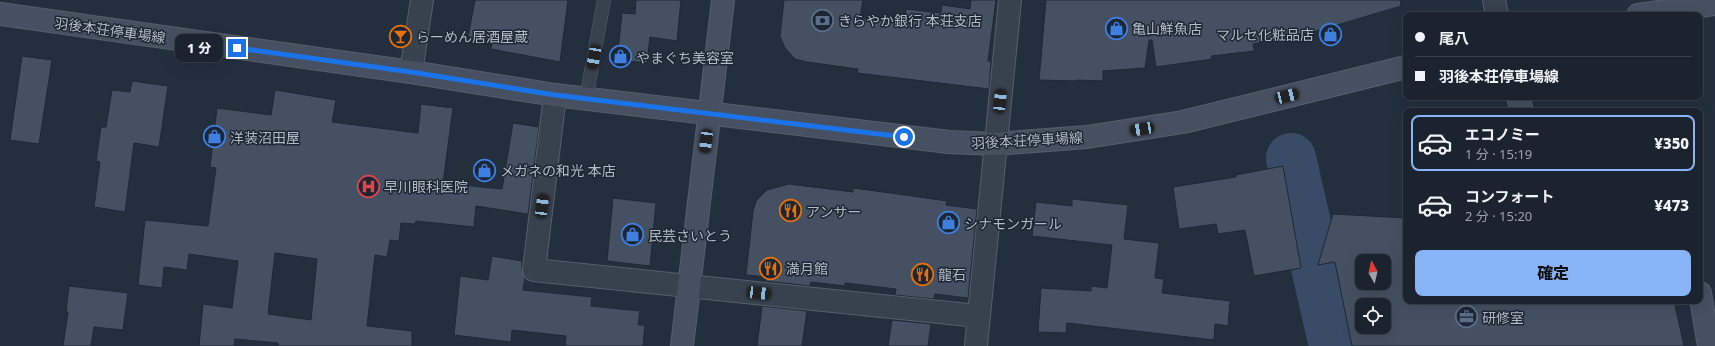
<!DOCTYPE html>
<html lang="ja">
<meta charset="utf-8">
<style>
body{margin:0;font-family:"Noto Sans","Noto Sans JP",sans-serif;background:#282f3a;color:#f1f3f6;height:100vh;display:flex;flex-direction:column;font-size:15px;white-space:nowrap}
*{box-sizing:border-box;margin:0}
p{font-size:13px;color:#a0a4aa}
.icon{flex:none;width:22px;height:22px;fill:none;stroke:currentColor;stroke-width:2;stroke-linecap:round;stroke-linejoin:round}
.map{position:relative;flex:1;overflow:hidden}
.drawer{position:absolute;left:1403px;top:108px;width:300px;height:196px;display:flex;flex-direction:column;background:#1b232e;border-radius:8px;box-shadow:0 4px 16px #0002,0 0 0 1px #39404a}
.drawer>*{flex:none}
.hud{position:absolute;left:1403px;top:12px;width:300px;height:88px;border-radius:8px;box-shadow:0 4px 16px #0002,0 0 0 1px #39404a;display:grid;align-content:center;height:88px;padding:0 12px;background:#1b232e}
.needle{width:26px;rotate:352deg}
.buttons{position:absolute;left:1355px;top:254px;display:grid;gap:8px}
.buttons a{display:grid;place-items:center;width:36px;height:36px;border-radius:8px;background:#1b232e;box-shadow:0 4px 16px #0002,0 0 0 1px #39404a;font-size:20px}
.end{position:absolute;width:18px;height:18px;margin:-9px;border:5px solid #1a73e8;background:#fff;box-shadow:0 0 0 2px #fff}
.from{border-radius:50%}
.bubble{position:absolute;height:28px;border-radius:8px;background:#1b232e;box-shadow:0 4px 16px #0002,0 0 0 1px #39404a;font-size:13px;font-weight:800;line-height:28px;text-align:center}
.car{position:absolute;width:12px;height:24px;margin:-12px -6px;border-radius:5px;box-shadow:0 0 3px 1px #0007;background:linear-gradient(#222 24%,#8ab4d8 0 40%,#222 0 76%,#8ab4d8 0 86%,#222 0)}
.hud b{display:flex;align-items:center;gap:14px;height:38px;font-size:15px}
.hud b+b{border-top:1px solid #39404a}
.hud i{width:10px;height:10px;background:#f1f3f6}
ul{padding:7px 0 0;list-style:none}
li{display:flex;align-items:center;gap:12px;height:56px;margin:0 8px 6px;padding:0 4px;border:2px solid transparent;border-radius:8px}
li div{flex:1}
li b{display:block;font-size:15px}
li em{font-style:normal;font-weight:800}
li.selected{border-color:#8ab4f8}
li>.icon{width:36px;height:36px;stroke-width:1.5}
.cta{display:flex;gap:8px;margin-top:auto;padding:8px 12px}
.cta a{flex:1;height:46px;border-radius:8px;background:#8ab4f8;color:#111;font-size:16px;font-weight:800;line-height:46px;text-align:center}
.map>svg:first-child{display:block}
.water{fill:#394c67}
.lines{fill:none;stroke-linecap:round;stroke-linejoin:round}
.river{stroke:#394c67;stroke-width:50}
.building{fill:#455162;stroke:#1f2835;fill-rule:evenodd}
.lane-casing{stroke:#565f6c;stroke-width:14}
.street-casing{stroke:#565f6c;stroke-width:24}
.secondary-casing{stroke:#565f6c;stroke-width:24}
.lane{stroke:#38414e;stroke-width:13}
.street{stroke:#38414e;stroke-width:22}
.secondary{stroke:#465061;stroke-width:22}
.route{stroke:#1a73e8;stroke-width:5}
.labels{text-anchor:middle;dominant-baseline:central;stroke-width:3;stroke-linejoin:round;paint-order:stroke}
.poi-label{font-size:14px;fill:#b4bcc9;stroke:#1d2633;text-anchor:start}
.street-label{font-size:14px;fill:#b4bcc9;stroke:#1d2633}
</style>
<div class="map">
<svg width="1715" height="346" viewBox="0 0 1715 346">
<rect width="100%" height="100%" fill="#242f3e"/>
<path class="water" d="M1301,158L1342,346H1325L1285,162Z"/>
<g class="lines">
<path class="river" d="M1291,158L1334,346"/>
</g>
<path class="building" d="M475,0H568L560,62L491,49L492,41L468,37Z
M636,0H681L677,41L650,37L647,63L617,60L622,13L635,14Z
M784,0H863L860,18L904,23L906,9L941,13L942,5L970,9L971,0H996L988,61L991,62L989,89L857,73L858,69L807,62L795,59L785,48L780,36Z
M1046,0H1400L1401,6L1310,33L1253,44L1254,51L1211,56L1212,59L1156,67L1152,40H1149L1145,68L1103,71V81L1077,80V81L1039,80Z
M22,56L52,60L39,144L10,140Z
M132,81L168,86L159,147L134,143L125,212L94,207L100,162L96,161L101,127H106L112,90L130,92Z
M275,90L336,100L332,122L418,133L421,104L453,108L443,183L502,189L513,123L539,127L528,214L476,206L474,227L416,221L415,224L401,223L399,241L390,240L387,257L375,255L367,326L412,331V346H278V343L235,339L234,346H199L203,304L232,308L238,261L189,254L187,270L164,267L162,288L138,285L145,220L208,226L216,168L210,167L217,108L271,115ZM275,253L317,259L311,320L268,314Z
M1283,166L1301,268L1254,276L1245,230L1218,234L1216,224L1179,229L1173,187L1236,177V175Z
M789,184L853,192V188L898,194L947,201L946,205L977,209L968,298L935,294L934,299L895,295L896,289L845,283V286L811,282L810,286L765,281L766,277L746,275L753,211L756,201L767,190Z
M613,198L656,203L650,266L607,261Z
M1072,199L1128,205L1124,239L1159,243L1155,278L1164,279L1162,293L1230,301L1228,326L1215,324L1214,340L1067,323L1066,333L1038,332L1041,288L1091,291V286L1107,288L1112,245L1032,236L1036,202L1072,206Z
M1333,214L1406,218V301H1674L1684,346H1352L1335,262L1318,265ZM1362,261H1384V283H1362ZM1362,305H1384V327H1362Z
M492,256L522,261V269L525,278L523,290L592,297L591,306L640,311L638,325H645L643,346H565L566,336L512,330L511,342L454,335L460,276L488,280Z
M69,286L128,293L123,330L94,327L91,346H63L68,312H66Z
M762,306L807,311L802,346H757Z
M892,320L931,324L928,346H888Z"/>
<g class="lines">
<defs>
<path id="lane" d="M586,99L604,0"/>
<path id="street" d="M1494,0L1497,15
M411,72L422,0
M555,95L534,270L978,316
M976,346L1010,0"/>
<path id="secondary" d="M0,14L411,72L555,95L949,142L995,144L1087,137L1183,122L1406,67
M1638,15L1715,4
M1518,97L1522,111
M1700,293L1709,346
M682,346L723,0"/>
</defs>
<use href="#lane" class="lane-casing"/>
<use href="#street" class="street-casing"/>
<use href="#secondary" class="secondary-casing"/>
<use href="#lane" class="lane"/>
<use href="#street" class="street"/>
<use href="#secondary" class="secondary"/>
</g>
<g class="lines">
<path class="route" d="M237,48L411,72L555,95L904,137"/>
</g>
<defs>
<symbol id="bank-ring" viewBox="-11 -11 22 22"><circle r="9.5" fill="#1d2633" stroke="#5c6f8a" stroke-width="1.5"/><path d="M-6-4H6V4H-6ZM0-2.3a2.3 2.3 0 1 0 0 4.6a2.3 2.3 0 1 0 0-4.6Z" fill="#5c6f8a"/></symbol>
<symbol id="shop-ring" viewBox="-11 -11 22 22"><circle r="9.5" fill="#1d2633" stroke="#3f7fe0" stroke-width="1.5"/><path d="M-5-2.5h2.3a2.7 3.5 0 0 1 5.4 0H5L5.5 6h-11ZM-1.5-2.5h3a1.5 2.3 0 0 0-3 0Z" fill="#3f7fe0"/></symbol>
<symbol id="bar-ring" viewBox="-11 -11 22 22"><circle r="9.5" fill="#1d2633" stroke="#e8710a" stroke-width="1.5"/><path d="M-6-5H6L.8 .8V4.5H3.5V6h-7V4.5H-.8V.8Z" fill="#e8710a"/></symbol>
<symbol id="hospital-ring" viewBox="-11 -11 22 22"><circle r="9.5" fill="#1d2633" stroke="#e0444e" stroke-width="1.5"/><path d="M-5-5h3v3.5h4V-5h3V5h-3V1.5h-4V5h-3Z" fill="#e0444e"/></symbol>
<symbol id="restaurant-ring" viewBox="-11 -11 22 22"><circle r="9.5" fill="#1d2633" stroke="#e8710a" stroke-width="1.5"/><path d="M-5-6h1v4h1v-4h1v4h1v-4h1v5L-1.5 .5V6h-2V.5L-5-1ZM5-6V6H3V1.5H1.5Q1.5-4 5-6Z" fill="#e8710a"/></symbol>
<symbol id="office-ring" viewBox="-11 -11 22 22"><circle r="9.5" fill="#1d2633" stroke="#5c6f8a" stroke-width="1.5"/><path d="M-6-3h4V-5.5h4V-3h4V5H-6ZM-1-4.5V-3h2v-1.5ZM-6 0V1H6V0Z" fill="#5c6f8a"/></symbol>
</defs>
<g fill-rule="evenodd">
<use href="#bank-ring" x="810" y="8" width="25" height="25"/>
<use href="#shop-ring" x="1104" y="16" width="25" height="25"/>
<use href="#shop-ring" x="1318" y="22" width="25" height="25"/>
<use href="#bar-ring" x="388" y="24" width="25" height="25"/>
<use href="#shop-ring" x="608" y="44" width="25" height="25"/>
<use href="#shop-ring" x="202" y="124" width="25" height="25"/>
<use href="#shop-ring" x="472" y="158" width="25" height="25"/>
<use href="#hospital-ring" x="356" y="174" width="25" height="25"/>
<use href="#restaurant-ring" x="778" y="198" width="25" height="25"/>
<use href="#shop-ring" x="936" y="210" width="25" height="25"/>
<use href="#shop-ring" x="620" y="222" width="25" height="25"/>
<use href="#restaurant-ring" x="758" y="256" width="25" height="25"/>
<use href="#restaurant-ring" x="910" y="262" width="25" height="25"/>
<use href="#office-ring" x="1454" y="304" width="25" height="25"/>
</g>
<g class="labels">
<g class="poi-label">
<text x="838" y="20">きらやか銀行 本荘支店</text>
<text x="1132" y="28">亀山鮮魚店</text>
<text x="1314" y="34" text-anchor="end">マルセ化粧品店</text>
<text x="416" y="36">らーめん居酒屋蔵</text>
<text x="636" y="57">やまぐち美容室</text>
<text x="230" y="137">洋装沼田屋</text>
<text x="500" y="170">メガネの和光 本店</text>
<text x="384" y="186">早川眼科医院</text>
<text x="806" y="211">アンサー</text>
<text x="964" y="223">シナモンガール</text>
<text x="648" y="235">民芸さいとう</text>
<text x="786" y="268">満月館</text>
<text x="938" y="274">龍石</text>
<text x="1482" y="317">研修室</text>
</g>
<g class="street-label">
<text transform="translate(110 30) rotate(8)">羽後本荘停車場線</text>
<text transform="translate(1027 140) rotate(-3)">羽後本荘停車場線</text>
</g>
</g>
</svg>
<div class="buttons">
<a><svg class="needle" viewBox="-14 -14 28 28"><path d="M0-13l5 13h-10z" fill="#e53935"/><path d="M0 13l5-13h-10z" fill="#a0a4aa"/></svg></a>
<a><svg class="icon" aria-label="locate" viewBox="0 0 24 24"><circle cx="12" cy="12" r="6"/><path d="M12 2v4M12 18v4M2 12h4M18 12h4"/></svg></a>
</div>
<i class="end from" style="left:904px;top:137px"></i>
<i class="end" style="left:237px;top:48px"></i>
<div class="bubble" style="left:175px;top:34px;width:48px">1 分</div>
<i class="car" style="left:594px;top:57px;rotate:190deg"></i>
<i class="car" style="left:1287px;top:96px;rotate:76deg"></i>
<i class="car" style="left:1000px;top:101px;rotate:6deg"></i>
<i class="car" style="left:1142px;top:129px;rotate:261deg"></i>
<i class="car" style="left:706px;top:141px;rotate:187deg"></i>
<i class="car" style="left:542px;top:206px;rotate:7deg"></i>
<i class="car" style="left:759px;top:293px;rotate:96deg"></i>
<div class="hud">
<b><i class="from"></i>尾八</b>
<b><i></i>羽後本荘停車場線</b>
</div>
<section class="drawer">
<ul>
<li class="selected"><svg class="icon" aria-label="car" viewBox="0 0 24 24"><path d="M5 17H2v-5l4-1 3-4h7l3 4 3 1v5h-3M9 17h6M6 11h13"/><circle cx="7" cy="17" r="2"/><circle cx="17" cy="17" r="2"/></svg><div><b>エコノミー</b><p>1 分 · 15:19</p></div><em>¥350</em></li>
<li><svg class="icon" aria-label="car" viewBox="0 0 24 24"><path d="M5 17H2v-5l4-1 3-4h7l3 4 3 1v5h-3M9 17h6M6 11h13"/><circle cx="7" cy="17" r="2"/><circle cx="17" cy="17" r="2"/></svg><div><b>コンフォート</b><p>2 分 · 15:20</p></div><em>¥473</em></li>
</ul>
<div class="cta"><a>確定</a></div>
</section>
</div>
